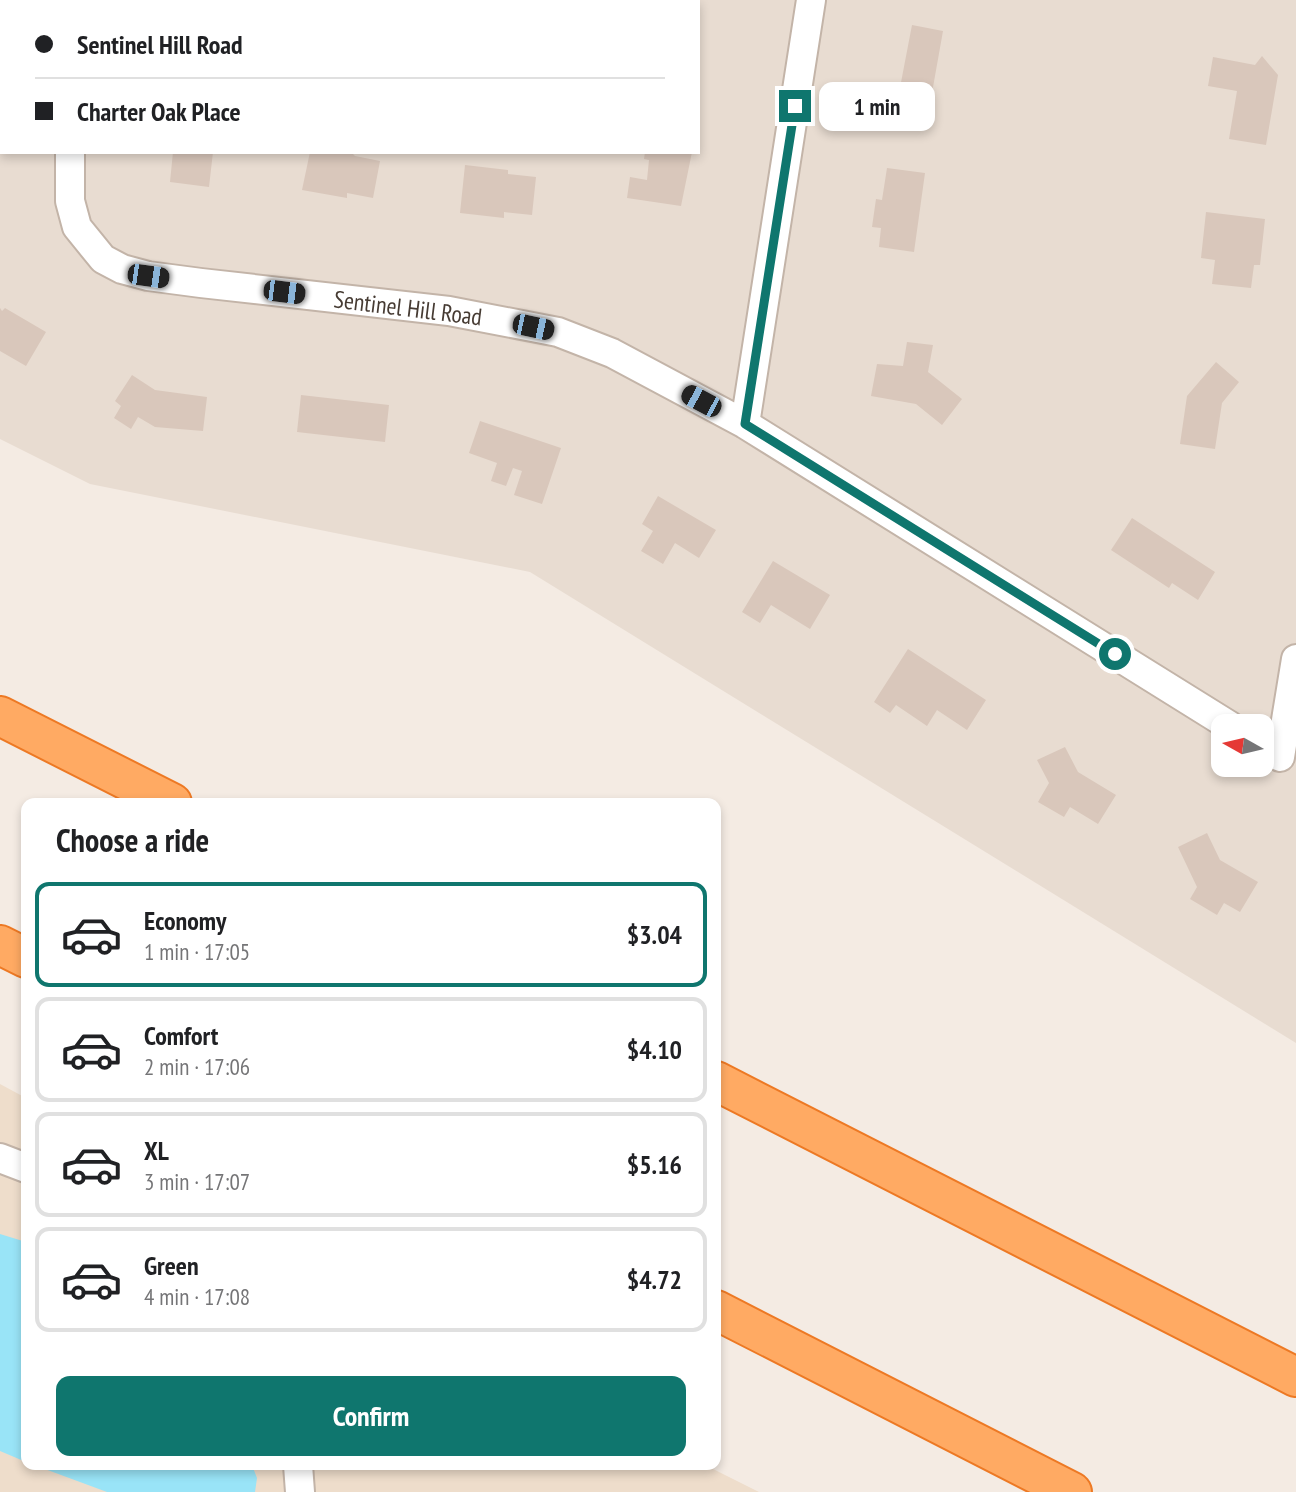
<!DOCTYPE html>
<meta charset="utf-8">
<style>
body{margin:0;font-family:"PT Sans Narrow",sans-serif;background:#f6f6f6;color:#202124;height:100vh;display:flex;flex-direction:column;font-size:26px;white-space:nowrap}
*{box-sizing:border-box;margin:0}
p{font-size:23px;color:#757577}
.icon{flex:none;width:38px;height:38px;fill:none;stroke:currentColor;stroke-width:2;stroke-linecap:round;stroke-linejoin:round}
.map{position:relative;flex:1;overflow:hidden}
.details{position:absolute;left:21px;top:798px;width:700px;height:672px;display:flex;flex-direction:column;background:#fff;border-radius:14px;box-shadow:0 4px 10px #0003}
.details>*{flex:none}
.banner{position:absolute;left:0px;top:0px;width:700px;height:154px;box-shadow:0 4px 10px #0003;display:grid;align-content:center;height:154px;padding:0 35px;background:#fff}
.needle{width:46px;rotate:278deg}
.tools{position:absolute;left:1211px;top:714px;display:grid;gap:14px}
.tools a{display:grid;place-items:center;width:63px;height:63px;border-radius:14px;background:#fff;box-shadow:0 4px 10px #0003;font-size:35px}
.end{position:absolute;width:32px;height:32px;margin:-16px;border:9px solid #0f766e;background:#fff;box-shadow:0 0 0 4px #fff}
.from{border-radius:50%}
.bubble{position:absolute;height:49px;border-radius:14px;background:#fff;box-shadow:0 4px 10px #0003;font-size:23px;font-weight:800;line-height:49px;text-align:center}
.car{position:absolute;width:21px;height:42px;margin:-21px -10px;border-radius:9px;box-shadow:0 0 5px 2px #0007;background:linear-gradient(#222 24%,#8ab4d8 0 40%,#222 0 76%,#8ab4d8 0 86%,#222 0)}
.banner b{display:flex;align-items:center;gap:24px;height:66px;font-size:26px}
.banner b+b{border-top:2px solid #e0e0e0}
.banner i{width:18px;height:18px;background:#202124}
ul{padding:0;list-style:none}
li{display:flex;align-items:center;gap:21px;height:105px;margin:0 14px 10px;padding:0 21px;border:4px solid #e0e0e0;border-radius:14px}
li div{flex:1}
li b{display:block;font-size:26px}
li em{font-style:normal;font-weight:800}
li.on{border-color:#0f766e}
li>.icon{width:63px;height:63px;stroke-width:1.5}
h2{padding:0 35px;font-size:32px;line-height:84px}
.action{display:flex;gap:14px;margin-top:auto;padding:14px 35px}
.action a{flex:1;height:80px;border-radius:14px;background:#0f766e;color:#fff;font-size:28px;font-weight:800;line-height:80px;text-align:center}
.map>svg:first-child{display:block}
.residential{fill:#e8dcd1;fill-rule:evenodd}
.education{fill:#eeddcb}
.water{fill:#99e4f7}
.building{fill:#d9c7bb}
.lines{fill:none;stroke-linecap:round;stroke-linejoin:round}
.minor-casing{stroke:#c3b4a8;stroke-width:32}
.highway-casing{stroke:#ed7924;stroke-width:42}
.minor{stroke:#fff;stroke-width:28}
.highway{stroke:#ffaa63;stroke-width:38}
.route{stroke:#0f766e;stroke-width:9}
.labels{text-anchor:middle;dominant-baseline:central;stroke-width:5;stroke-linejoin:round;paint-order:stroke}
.street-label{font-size:24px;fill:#463b33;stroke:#fff}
</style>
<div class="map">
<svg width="1296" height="1492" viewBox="0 0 1296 1492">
<rect width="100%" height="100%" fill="#f4ebe3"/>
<path class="residential" d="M0,0H1296V1043L530,572L90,484L0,439ZM2,2H698V152H2ZM1223,726H1262V765H1223Z"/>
<path class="education" d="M0,1084L26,1098V1465H705L759,1492H0Z"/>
<path class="water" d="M0,1234L26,1242V1462L0,1451Z
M34,1465H252L257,1478L255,1492H107Z"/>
<path class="building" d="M912,25L943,31L930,104L898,98Z
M1262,56L1278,75L1266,145L1229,139L1237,91L1208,86L1213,57L1255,65Z
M173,152H213L209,187L170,182Z
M310,152H351L355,156L380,161L373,198L347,193V198L302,190Z
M645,152H692L681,206L627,198L630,177L647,180L649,160L644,159Z
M465,165L508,170V174L536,177L532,215L504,212V218L460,213Z
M887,168L925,173L914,252L879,247L881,228L872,227L876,199L882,200Z
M1206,212L1265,219L1260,265H1254L1251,288L1212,284L1215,260L1201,258Z
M0,308L2,311L5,308L46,332L26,366L0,351Z
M907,342L933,345L928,372L962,399L942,425L916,404L871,396L877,364L903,366Z
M1216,362L1239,382L1222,403L1215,449L1180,444L1187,396Z
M132,375L155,390L207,397L203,431L155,427L138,417L131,429L114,418L121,406L115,401Z
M301,395L389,405L385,442L297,432Z
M480,421L561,448L542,504L514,495L522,471L513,468L506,486L491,481L497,463L469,453Z
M658,496L716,530L699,558L675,543L663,564L641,551L653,531L642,524Z
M1132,518L1215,572L1198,600L1172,583L1169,588L1111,550Z
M773,561L830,595L810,629L771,605L760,623L742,612Z
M908,649L986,700L967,730L937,710L927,726L896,705L890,713L874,702Z
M1065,747L1078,772L1116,795L1098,824L1070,807L1064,817L1038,802L1049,783L1037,760Z
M1207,833L1220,860L1258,882L1240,912L1224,903L1217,915L1190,899L1197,887L1178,847Z"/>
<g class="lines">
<defs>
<path id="minor" d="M92,2V0
M70,152V201L77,227L103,259L122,269L148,276L201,283L449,311L558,332L612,353L745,424L1230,726
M745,424L811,0
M1280,757L1296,659
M0,1158L26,1168
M298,1465L300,1492"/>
<path id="highway" d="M0,716L172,803
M0,945L26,958
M716,1081L1296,1377
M716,1310L1072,1492"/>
</defs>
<use href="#minor" class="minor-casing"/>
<use href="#highway" class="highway-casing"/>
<use href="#minor" class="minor"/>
<use href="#highway" class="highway"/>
</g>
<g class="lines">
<path class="route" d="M795,106L745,424L1115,654"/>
</g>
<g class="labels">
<g class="street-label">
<text transform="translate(408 308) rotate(7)">Sentinel Hill Road</text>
</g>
</g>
</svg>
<div class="tools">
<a><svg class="needle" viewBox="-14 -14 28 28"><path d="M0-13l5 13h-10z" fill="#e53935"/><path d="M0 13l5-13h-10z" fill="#757577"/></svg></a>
</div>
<i class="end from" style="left:1115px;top:654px"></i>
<i class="end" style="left:795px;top:106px"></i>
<div class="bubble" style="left:819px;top:82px;width:116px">1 min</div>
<i class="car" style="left:148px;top:276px;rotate:98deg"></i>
<i class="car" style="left:284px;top:292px;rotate:97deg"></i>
<i class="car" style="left:533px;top:327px;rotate:102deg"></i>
<i class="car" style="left:701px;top:401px;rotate:298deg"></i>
<div class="banner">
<b><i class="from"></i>Sentinel Hill Road</b>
<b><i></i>Charter Oak Place</b>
</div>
<section class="details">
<h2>Choose a ride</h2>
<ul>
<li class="on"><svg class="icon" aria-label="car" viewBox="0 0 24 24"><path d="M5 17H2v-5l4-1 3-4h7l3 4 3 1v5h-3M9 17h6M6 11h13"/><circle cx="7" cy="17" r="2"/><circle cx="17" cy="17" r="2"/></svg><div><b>Economy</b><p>1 min · 17:05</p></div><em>$3.04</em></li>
<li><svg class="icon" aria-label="car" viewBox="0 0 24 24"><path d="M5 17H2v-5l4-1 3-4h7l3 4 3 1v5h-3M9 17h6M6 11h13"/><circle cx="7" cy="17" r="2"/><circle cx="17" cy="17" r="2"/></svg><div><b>Comfort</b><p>2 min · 17:06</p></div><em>$4.10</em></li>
<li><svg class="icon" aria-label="car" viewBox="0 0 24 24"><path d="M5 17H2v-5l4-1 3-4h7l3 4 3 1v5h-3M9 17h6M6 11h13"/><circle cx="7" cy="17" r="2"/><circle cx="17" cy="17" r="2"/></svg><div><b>XL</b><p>3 min · 17:07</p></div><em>$5.16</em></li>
<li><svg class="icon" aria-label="car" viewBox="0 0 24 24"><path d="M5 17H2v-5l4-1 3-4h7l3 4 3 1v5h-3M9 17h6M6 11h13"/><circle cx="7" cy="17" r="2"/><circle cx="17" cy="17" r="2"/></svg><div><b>Green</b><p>4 min · 17:08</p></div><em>$4.72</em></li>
</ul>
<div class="action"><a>Confirm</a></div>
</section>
</div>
